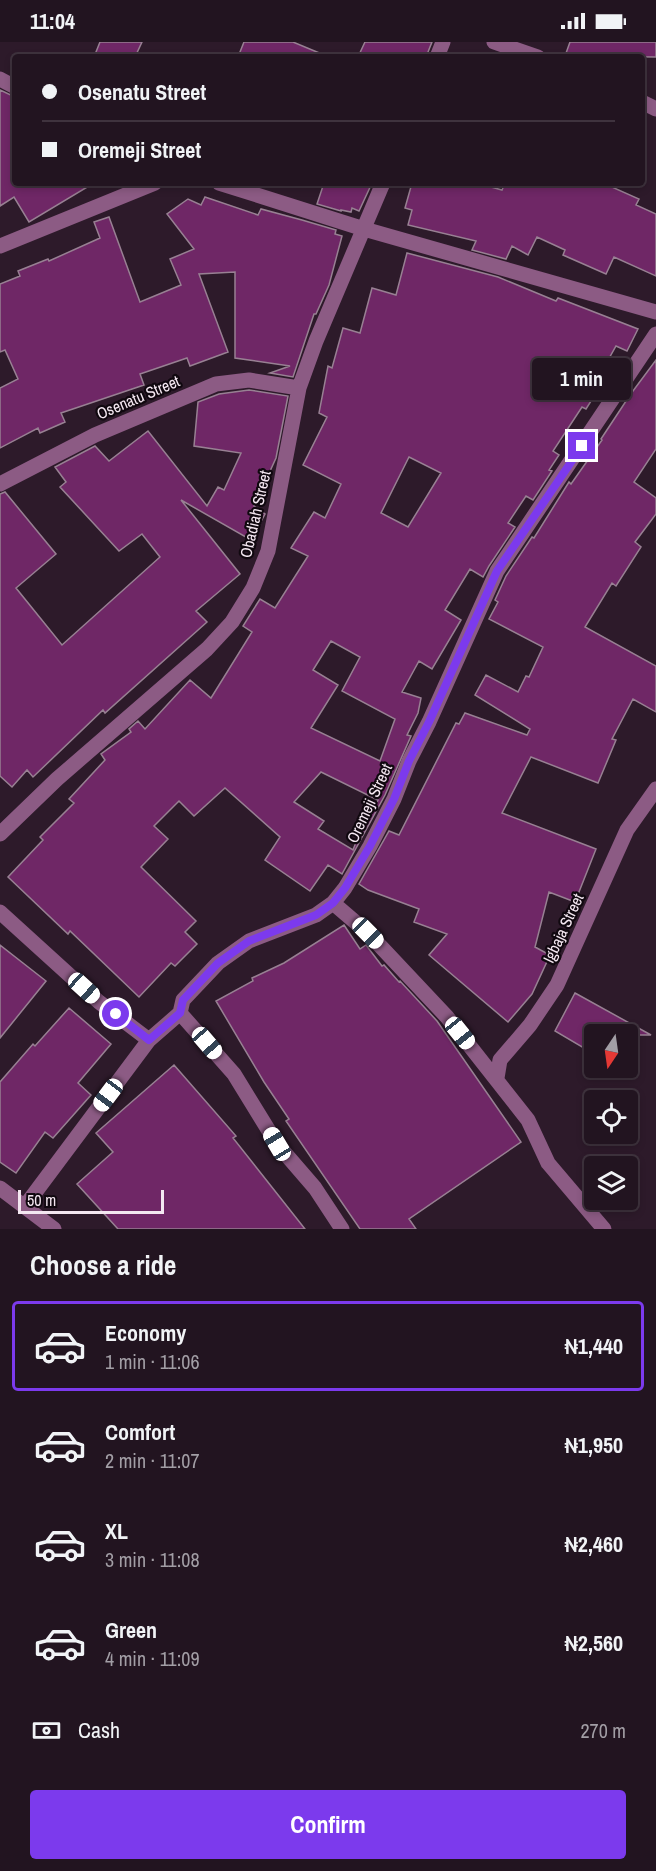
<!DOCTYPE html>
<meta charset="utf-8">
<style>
body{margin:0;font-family:"Archivo Narrow",sans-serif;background:#2e212d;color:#f1f3f6;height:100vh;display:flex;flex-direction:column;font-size:22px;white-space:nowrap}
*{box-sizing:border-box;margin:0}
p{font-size:20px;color:#a29ea5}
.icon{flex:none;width:33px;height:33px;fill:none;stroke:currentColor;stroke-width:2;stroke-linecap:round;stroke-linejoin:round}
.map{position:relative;height:1187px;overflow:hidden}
.details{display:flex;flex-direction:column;background:#221420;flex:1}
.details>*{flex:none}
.banner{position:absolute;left:12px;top:12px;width:633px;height:132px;border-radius:6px;box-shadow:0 3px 9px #0003,0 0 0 2px #3f333e;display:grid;align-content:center;height:132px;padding:0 30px;background:#221420}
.needle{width:39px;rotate:193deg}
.controls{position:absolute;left:584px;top:982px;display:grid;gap:12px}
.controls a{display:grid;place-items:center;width:54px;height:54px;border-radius:6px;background:#221420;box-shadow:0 3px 9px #0003,0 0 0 2px #3f333e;font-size:30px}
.scale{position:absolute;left:18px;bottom:15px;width:146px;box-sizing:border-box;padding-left:6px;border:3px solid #f4e7f1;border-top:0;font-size:16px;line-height:21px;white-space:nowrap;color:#f4e7f1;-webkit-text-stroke:4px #10080f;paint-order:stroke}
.end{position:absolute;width:27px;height:27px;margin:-14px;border:8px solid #7c3aed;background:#fff;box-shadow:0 0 0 3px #fff}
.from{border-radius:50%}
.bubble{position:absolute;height:42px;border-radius:6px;background:#221420;box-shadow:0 3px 9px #0003,0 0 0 2px #3f333e;font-size:20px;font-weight:700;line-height:42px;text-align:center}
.car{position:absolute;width:18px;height:36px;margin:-18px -9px;border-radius:8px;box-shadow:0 0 4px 2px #0007;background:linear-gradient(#fff 24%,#345 0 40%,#fff 0 76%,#345 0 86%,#fff 0)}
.banner b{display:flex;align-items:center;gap:21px;height:57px;font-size:22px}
.banner b+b{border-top:2px solid #3f333e}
.banner i{width:15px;height:15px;background:#f1f3f6}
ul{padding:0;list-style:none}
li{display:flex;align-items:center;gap:18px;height:90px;margin:0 12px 9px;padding:0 18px;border:3px solid transparent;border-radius:6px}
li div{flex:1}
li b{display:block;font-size:22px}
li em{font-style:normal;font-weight:700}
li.current{border-color:#7c3aed}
li>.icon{width:54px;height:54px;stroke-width:1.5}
h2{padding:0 30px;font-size:27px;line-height:72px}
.pay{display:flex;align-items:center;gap:15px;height:66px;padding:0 30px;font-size:22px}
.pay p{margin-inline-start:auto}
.primary-button{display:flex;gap:12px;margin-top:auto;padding:12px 30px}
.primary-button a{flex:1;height:69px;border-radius:6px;background:#7c3aed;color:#fff;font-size:24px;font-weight:700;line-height:69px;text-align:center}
.status{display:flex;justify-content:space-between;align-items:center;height:42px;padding:0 30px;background:#221420;direction:ltr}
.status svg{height:16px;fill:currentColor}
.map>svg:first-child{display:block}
.building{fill:#6f2766;stroke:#988093;stroke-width:1.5;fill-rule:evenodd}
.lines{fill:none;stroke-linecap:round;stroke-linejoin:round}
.minor{stroke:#8c5b84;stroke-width:15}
.route{stroke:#7c3aed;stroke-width:8}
.labels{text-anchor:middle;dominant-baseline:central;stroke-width:4.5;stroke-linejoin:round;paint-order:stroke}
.street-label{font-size:16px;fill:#f4e7f1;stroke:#10080f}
</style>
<div class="status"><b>11:04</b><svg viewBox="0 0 49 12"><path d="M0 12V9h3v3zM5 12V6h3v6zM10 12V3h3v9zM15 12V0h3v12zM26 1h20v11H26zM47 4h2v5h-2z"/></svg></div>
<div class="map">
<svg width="656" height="1187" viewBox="0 0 656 1187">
<rect width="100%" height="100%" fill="#2d1a2a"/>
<path class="building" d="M100,0H142L135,15H94Z
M244,0H293L329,15H238Z
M365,0H432L426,15H358Z
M570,0H656V15L565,14Z
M0,48L15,55V141H94L29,180L14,155L0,164Z
M324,141H372L359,169L352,166L351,170L341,168V169L317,162Z
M412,141H477L502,148L505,141H603L639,157L636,163L656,172V234L614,215L606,232L563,213L565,208L537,195L528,213L512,204L506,217L472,208L476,199L408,183L412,168L405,166Z
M205,155L258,173L261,167L302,178L336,188L335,192L342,194L329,243L316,272H314L293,335L270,331L290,324L235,316V230L199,232L228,310L190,324L187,316L140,332L144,343L61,371L65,380L40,391L38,386L0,406V346L18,337L5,308L0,310V242L20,234L18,229L48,217L49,219L100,196L94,180L109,175L140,260L181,243L170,217L194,207L167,172L188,157L201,163Z
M407,211L498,235L556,259L558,256L638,287L627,309L616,304L593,345L598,348L586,367L582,365L553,409L559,413L549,428L552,429L533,458L526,454L508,481L515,485L489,524L483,535L470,527L445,568L461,578L432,627L419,619L402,650L421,656L418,671L407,693L411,694L385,753L342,832L328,823L310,849L265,818L280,795L225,746L194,774L179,759L154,784L168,797L141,825L196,879L185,890L197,902L175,924L171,921L139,955L70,889L68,892L8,835L43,798L40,795L74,761L69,757L105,718L101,712L131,690L129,687L138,679L145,687L190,638L211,656L252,590L243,584L260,557L275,566L308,514L291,506L314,470L325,476L341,442L303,423L327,375L319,371L328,324L332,326L343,286L360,291L372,246L396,253ZM409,415L441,431L408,485L381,471ZM331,599L360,615L342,649L395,677L380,719L311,686L338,643L313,628ZM321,730L378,758L362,790H360L353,808L318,787L324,779L294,760Z
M656,318V407L634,440L656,456V472L635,500L641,505L616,544L612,541L585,585L656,624V670L633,657L612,697L616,698L598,741L531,715L502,771L596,807L575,860L549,850L535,905L550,913L532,952L508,980L429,913L447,892L414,880L419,867L368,848L359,842L389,789L399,793L456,681L459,682L465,671L527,693L530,687L475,653L486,633L518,650L526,634L529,635L543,605L489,577L498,560L495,558L506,534L532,495L534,496L569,440L571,442L602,398L601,397L630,353Z
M249,348L288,354L276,416L254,464L265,472L251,498L181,458L240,532L196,569L207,580L105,671L103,668L33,735L27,728L12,745L0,734V452L5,450L56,512L16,546L62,603L160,515L142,492L119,509L60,445L66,440L55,425L95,404L109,419L148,389L207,464L218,445L224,448L241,411L194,404L198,360L219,352Z
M344,883L360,907L366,903L382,924L384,923L399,940L400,939L437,979L521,1100L409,1177L416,1187H360L286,1079L289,1077L264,1040L216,959L253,939L252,936L284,921Z
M0,903L46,939L0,996Z
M575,951L651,993H594V1012L555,989Z
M69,966L111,1002L78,1041L91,1053L53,1096L45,1090L16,1131L0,1120V1040L33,1002L35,1004Z
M174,1023L236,1094L233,1096L305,1187H118L77,1142L113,1110L96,1091Z"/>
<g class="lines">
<path class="minor" d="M494,0L538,15
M437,15L443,0
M0,37L15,45
M642,60L656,67
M219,141L364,187L656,270
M0,204L155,141
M0,442L95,393L216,342L249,338L299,346
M0,792L57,737L207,607L232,580L253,546L268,509L299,346L316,299L383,141
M333,861L368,891L447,975L528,1078L548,1121L604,1187
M0,870L99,960L149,998
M180,971L234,1032L277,1102L315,1146L342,1187
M497,1036L500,1018L530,983L557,943L627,788L656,747
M0,1146L54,1187
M25,1164L149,998L180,971L183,958L218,921L249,899L316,873L333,861L345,846L370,804L394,757L409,719L429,680L497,529L656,292"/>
</g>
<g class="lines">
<path class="route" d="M116,972L149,998L180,971L183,958L218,921L249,899L316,873L333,861L345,846L370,804L394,757L409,719L429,680L497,529L582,404"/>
</g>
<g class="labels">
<g class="street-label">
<text transform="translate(138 355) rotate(-23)">Osenatu Street</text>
<text transform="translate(255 472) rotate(-77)">Obadiah Street</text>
<text transform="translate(369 761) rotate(-65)">Oremeji Street</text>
<text transform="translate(563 886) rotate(-65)">Igbaja Street</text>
</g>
</g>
</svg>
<div class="controls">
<a><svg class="needle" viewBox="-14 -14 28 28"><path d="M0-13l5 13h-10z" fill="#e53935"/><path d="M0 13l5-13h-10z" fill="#a29ea5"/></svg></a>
<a><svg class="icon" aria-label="locate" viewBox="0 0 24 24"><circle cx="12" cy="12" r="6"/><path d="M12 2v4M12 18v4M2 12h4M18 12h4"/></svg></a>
<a><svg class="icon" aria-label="layers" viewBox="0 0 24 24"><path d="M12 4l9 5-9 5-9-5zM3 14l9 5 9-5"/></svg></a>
</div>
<div class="scale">50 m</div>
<i class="end from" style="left:116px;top:972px"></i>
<i class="end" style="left:582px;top:404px"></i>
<div class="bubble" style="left:532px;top:316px;width:99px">1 min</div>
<i class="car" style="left:368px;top:891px;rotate:135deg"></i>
<i class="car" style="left:84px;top:946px;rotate:132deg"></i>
<i class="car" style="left:460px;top:991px;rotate:141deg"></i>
<i class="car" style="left:207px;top:1001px;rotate:139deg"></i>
<i class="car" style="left:108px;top:1053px;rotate:217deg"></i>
<i class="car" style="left:277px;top:1102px;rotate:329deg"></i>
<div class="banner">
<b><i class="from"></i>Osenatu Street</b>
<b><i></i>Oremeji Street</b>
</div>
</div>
<section class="details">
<h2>Choose a ride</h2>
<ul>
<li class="current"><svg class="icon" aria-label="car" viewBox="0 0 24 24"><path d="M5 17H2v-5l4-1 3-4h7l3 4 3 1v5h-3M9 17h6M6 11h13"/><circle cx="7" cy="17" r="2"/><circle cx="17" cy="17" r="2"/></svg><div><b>Economy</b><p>1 min · 11:06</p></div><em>₦1,440</em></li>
<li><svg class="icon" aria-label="car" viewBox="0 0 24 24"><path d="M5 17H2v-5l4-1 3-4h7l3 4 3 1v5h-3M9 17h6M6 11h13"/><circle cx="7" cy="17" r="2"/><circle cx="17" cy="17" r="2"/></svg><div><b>Comfort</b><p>2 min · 11:07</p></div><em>₦1,950</em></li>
<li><svg class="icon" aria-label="car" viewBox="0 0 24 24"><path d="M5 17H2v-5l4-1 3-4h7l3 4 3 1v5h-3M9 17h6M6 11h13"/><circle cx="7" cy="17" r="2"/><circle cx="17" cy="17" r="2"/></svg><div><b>XL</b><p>3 min · 11:08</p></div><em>₦2,460</em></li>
<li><svg class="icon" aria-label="car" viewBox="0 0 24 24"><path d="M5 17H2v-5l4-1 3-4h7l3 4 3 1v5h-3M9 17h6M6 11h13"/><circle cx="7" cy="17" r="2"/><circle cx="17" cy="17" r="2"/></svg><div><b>Green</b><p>4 min · 11:09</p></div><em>₦2,560</em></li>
</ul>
<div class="pay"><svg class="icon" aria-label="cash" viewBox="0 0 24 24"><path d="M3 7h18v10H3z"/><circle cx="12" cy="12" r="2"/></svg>Cash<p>270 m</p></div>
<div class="primary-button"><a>Confirm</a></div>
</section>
